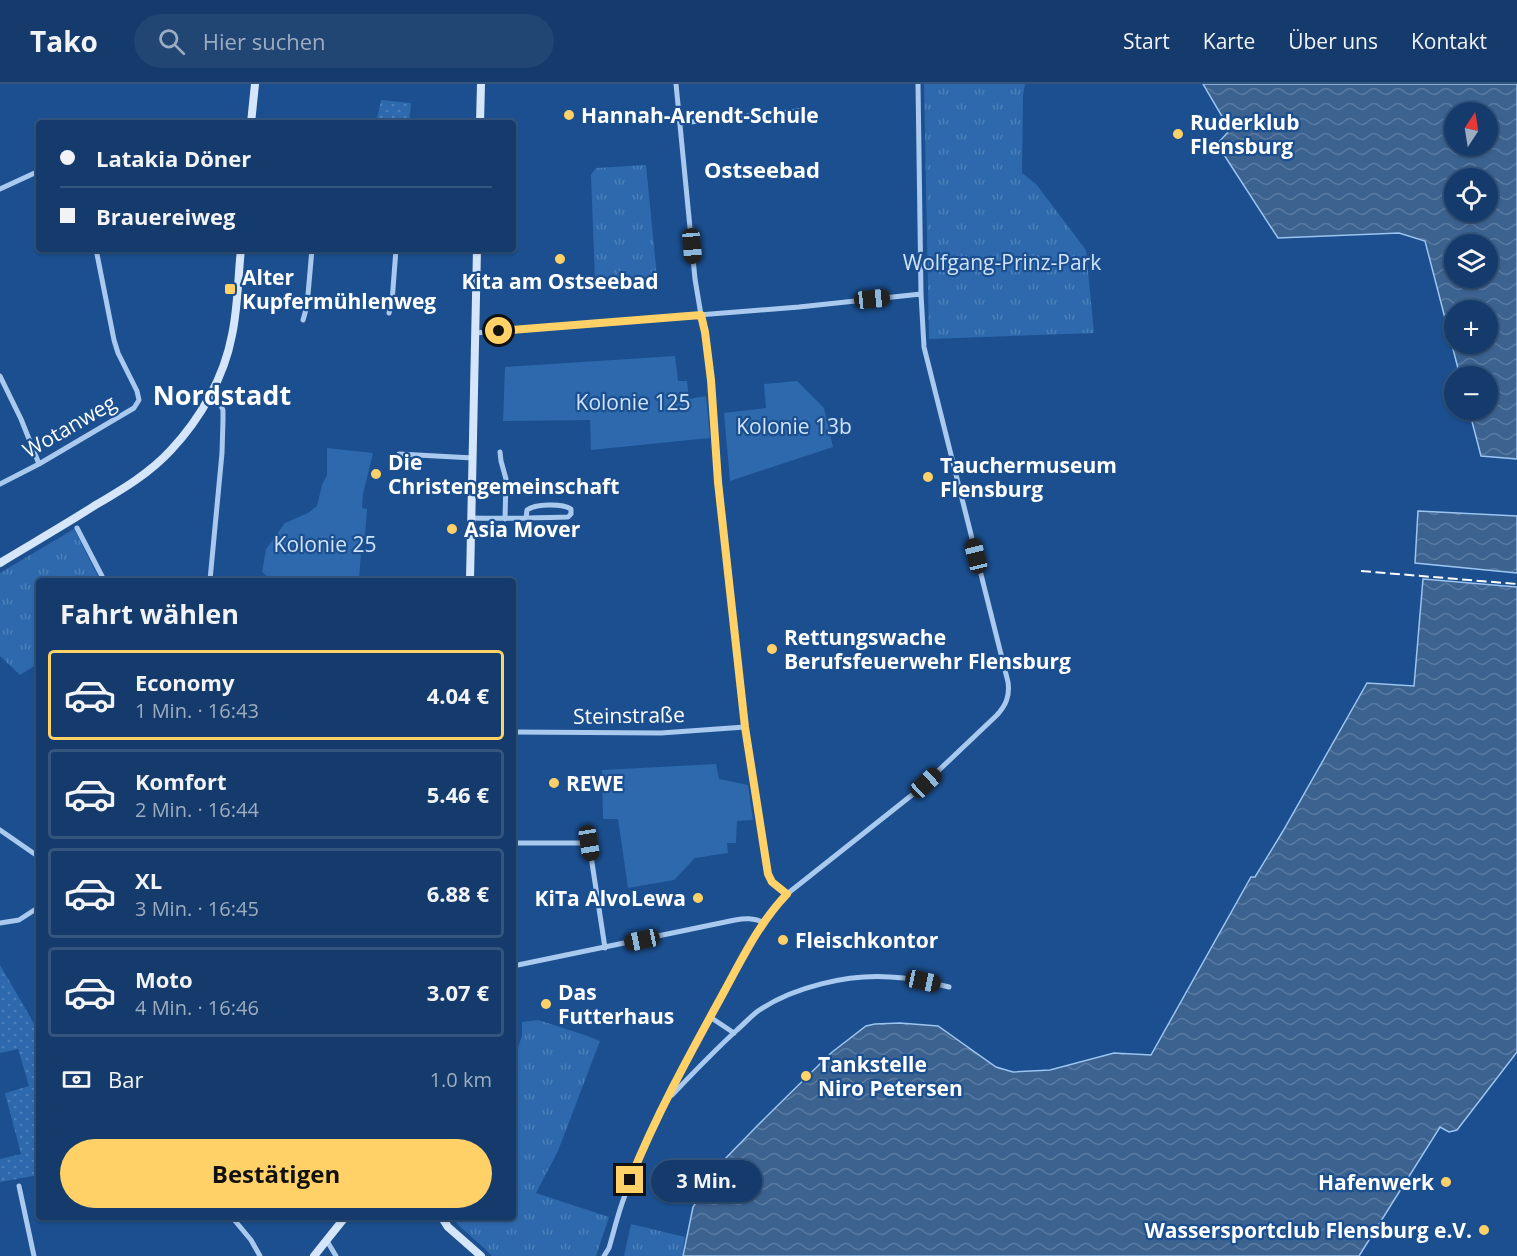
<!DOCTYPE html>
<html lang="de">
<meta charset="utf-8">
<style>
body{margin:0;font-family:"Open Sans",sans-serif;background:#214673;color:#f1f3f6;height:100vh;display:flex;flex-direction:column;font-size:22px;white-space:nowrap}
*{box-sizing:border-box;margin:0}
p{font-size:20px;color:#9dadc1}
.icon{flex:none;width:33px;height:33px;fill:none;stroke:currentColor;stroke-width:2;stroke-linecap:round;stroke-linejoin:round}
.map{position:relative;flex:1;overflow:hidden}
.drawer{position:absolute;left:36px;top:494px;width:480px;height:642px;display:flex;flex-direction:column;background:#143b6b;border-radius:6px;box-shadow:0 2px 4px #0004,0 0 0 2px #33557e}
.drawer>*{flex:none}
.guide{position:absolute;left:36px;top:36px;width:480px;height:132px;border-radius:6px;box-shadow:0 2px 4px #0004,0 0 0 2px #33557e;display:grid;align-content:center;height:132px;padding:0 24px;background:#143b6b}
.needle{width:39px;rotate:12deg}
.controls{position:absolute;left:1444px;top:18px;display:grid;gap:12px}
.controls a{display:grid;place-items:center;width:54px;height:54px;border-radius:50%;background:#143b6b;box-shadow:0 2px 4px #0004,0 0 0 2px #33557e;font-size:30px}
.end{position:absolute;width:27px;height:27px;margin:-14px;border:8px solid #ffd166;background:#111;box-shadow:0 0 0 3px #111}
.from{border-radius:50%}
.bubble{position:absolute;height:42px;border-radius:21px;background:#143b6b;box-shadow:0 2px 4px #0004,0 0 0 2px #33557e;font-size:20px;font-weight:700;line-height:42px;text-align:center}
.car{position:absolute;width:18px;height:36px;margin:-18px -9px;border-radius:8px;box-shadow:0 0 4px 2px #0007;background:linear-gradient(#222 24%,#8ab4d8 0 40%,#222 0 76%,#8ab4d8 0 86%,#222 0)}
.guide b{display:flex;align-items:center;gap:21px;height:57px;font-size:22px}
.guide b+b{border-top:2px solid #33557e}
.guide i{width:15px;height:15px;background:#f1f3f6}
ul{padding:0;list-style:none}
li{display:flex;align-items:center;gap:18px;height:90px;margin:0 12px 9px;padding:0 12px;border:3px solid #33557e;border-radius:6px}
li div{flex:1}
li b{display:block;font-size:22px}
li em{font-style:normal;font-weight:700}
li.active{border-color:#ffd166}
li>.icon{width:54px;height:54px;stroke-width:1.5}
h2{padding:0 24px;font-size:27px;line-height:72px}
.pay{display:flex;align-items:center;gap:15px;height:66px;padding:0 24px;font-size:22px}
.pay p{margin-inline-start:auto}
.primary-button{display:flex;gap:12px;margin-top:auto;padding:12px 24px}
.primary-button a{flex:1;height:69px;border-radius:36px;background:#ffd166;color:#111;font-size:24px;font-weight:700;line-height:69px;text-align:center}
header{display:flex;align-items:center;gap:36px;box-sizing:border-box;height:84px;padding:0 30px;background:#143b6b;border-bottom:2px solid #33557e}
header strong{font-size:28px}
nav{display:flex;gap:33px;margin-inline-start:auto;font-size:21px}
.search{width:420px;height:54px;background:#214673;display:flex;align-items:center;gap:15px;box-sizing:border-box;padding:0 21px;border-radius:33px;color:#9dadc1;font-size:22px}
.map>svg:first-child{display:block}
.grass{fill:url(#grass-dots)}
.park{fill:url(#park-tufts)}
.garden{fill:#2e69ad}
.water{fill:url(#water-waves);stroke:#9cc4f0;stroke-width:1.5;fill-rule:evenodd}
.lines{fill:none;stroke-linecap:round;stroke-linejoin:round}
.street{stroke:#a9c9ee;stroke-width:5}
.secondary{stroke:#d6e6fa;stroke-width:8}
.rail{stroke:#fff;stroke-width:2;stroke-dasharray:10 4.5;stroke-linecap:butt}
.route{stroke:#ffd166;stroke-width:8}
.poi-dot{fill:#ffd166;stroke:#1b4f8f;stroke-width:2}
.labels{text-anchor:middle;dominant-baseline:central;stroke-width:4.5;stroke-linejoin:round;paint-order:stroke}
.poi-label{font-size:21px;font-weight:bold;fill:#fff;stroke:#1b4f8f;text-anchor:start}
.park-label{font-size:21px;fill:#cfe3fa;stroke:#1b4f8f}
.street-label{font-size:21px;fill:#fff;stroke:#1b4f8f}
.neighbourhood-label{font-size:22px;font-weight:bold;fill:#fff;stroke:#1b4f8f}
.district-label{font-size:27px;font-weight:bold;fill:#fff;stroke:#1b4f8f}
</style>
<header>
<strong>Tako</strong>
<div class="search"><svg class="icon" aria-label="search" viewBox="0 0 24 24"><circle cx="10" cy="10" r="6"/><path d="M15 15l6 6"/></svg>Hier suchen</div>
<nav><a>Start</a><a>Karte</a><a>Über uns</a><a>Kontakt</a></nav>
</header>
<div class="map">
<svg width="1517" height="1172" viewBox="0 0 1517 1172">
<defs>
<pattern id="grass-dots" width="8" height="8" patternUnits="userSpaceOnUse" patternTransform="scale(1.5)"><rect width="8" height="8" fill="#2e69ad"/><path d="M2 2h.1M6 6h.1" fill="none" stroke="#4d80b9" stroke-width="1.8" stroke-linecap="round"/></pattern>
<pattern id="park-tufts" width="24" height="20" patternUnits="userSpaceOnUse" patternTransform="scale(1.5)"><rect width="24" height="20" fill="#2e69ad"/><path d="M3 7l-1-3M5 7V3M7 7l1-3M15 17l-1-3M17 17v-4M19 17l1-3" fill="none" stroke="#4d80b9"/></pattern>
<pattern id="water-waves" width="16" height="10" patternUnits="userSpaceOnUse" patternTransform="scale(1.5)"><rect width="16" height="10" fill="#3c6290"/><path d="M0 5q4-4 8 0t8 0" fill="none" stroke="#597aa1"/></pattern>
</defs>
<rect width="100%" height="100%" fill="#1b4f8f"/>
<path class="grass" d="M381,16L411,19L409,39H376Z
M0,881L39,948V1052L37,1053L39,1062V1091L0,1098V1075L21,1070L5,1009L29,1002L18,965L0,969Z"/>
<path class="park" d="M924,0H1025L1023,12L1022,89L1036,100L1086,166L1094,249L929,255Z
M646,81L657,193L595,196L591,91L596,84Z
M74,445L100,496H39V579L20,591L0,572V489Z
M538,936L585,951L600,957L558,1067L536,1109L609,1133L596,1172H492C479,1158 463,1147 451,1133L513,1132V976L522,952V938Z
M631,1140L685,1153L682,1172H624Z"/>
<path class="garden" d="M675,272L678,297H687L689,315L706,312L710,354L591,366L590,336L503,337L505,283Z
M797,297L824,324L833,363L730,397L724,329L766,324L764,300Z
M327,364L373,369L363,410L362,424L367,425L365,451L362,455L359,496H269V494L262,488L266,465L285,439L308,429L317,422L322,401L327,391Z
M716,680L719,695L748,701L753,736L737,737L736,759H727L728,769L695,774L674,796L628,804L618,735H603L602,686Z"/>
<path class="water" d="M1203,0H1517V375L1481,372L1469,326H1488V292H1460L1425,157L1399,149L1278,154L1217,60L1230,46ZM1455,28H1488V62H1455ZM1455,94H1488V128H1455ZM1455,160H1488V194H1455ZM1455,226H1488V260H1455Z
M1418,427L1517,432V489L1415,479Z
M1423,495L1517,503V968L1457,1046L1449,1048L1440,1043L1359,1172H683L693,1123L724,1076L757,1042L831,969L866,942L875,940L900,939L938,942L996,983L1013,988L1050,986L1114,969L1151,971L1251,793H1255L1283,747L1367,599L1414,602Z"/>
<g class="lines">
<path class="street" d="M676,0L695,195L701,231L705,248L711,296L719,398L745,643L768,790L772,798L787,810
M680,39L799,27
M0,105L39,87
M389,229L392,218L396,165
M303,236L307,222L312,165
M475,249L799,223L921,210
M0,292L21,335L39,380
M209,312L220,320L223,326V336L222,369L210,496
M500,368L501,377L506,395L505,435
M399,370L473,374
M0,400L39,380L134,324L139,316L137,307L118,269L114,256L96,165
M472,434C504,435 536,434 568,433L571,430V425C562,419 535,420 527,426L526,434
M77,444L104,496
M513,648L661,649L745,643
M0,746L39,773
M513,759H589L605,864
M0,839L19,836L39,823
M513,882L735,836C746,834 753,834 763,838
M710,933L734,949
M672,1011C693,989 715,966 737,946C744,940 751,932 758,927C793,903 848,890 890,893C910,894 930,898 949,903
M19,1102L34,1172
M231,1132L251,1156L260,1172
M327,1157L336,1172
M604,1172L609,1164C614,1147 618,1129 625,1111C648,1043 687,973 723,910C742,875 759,839 787,810L917,707L997,631C1006,621 1010,612 1008,598L924,263L921,210L918,0"/>
<path class="secondary" d="M251,39L255,0
M480,39L481,0
M0,479C31,460 63,442 94,422C121,406 149,390 171,366C200,335 224,294 232,251C238,223 238,193 241,165
M470,496L477,165
M441,1132L448,1143L481,1172
M314,1172L346,1132"/>
<path class="rail" d="M1361,487L1517,500"/>
</g>
<g class="lines">
<path class="route" d="M499,247L701,231L705,248L711,296L718,398L745,643L768,790L772,798L787,810C760,838 743,873 725,906C691,968 656,1031 630,1096"/>
</g>
<g class="poi-dot">
<circle cx="569" cy="31" r="6"/>
<circle cx="1178" cy="50" r="6"/>
<circle cx="560" cy="175" r="6"/>
<rect x="224" y="199" width="12" height="12" rx="3"/>
<circle cx="376" cy="390" r="6"/>
<circle cx="928" cy="393" r="6"/>
<circle cx="452" cy="445" r="6"/>
<circle cx="772" cy="565" r="6"/>
<circle cx="554" cy="699" r="6"/>
<circle cx="698" cy="814" r="6"/>
<circle cx="783" cy="856" r="6"/>
<circle cx="546" cy="920" r="6"/>
<circle cx="806" cy="992" r="6"/>
<circle cx="1446" cy="1098" r="6"/>
<circle cx="1484" cy="1146" r="6"/>
</g>
<g class="labels">
<g class="poi-label">
<text x="581" y="31">Hannah-Arendt-Schule</text>
<text x="1190" y="38">Ruderklub<tspan x="1190" dy="24">Flensburg</tspan></text>
<text x="242" y="193">Alter<tspan x="242" dy="24">Kupfermühlenweg</tspan></text>
<text x="560" y="197" text-anchor="middle">Kita am Ostseebad</text>
<text x="388" y="378">Die<tspan x="388" dy="24">Christengemeinschaft</tspan></text>
<text x="940" y="381">Tauchermuseum<tspan x="940" dy="24">Flensburg</tspan></text>
<text x="464" y="445">Asia Mover</text>
<text x="784" y="553">Rettungswache<tspan x="784" dy="24">Berufsfeuerwehr Flensburg</tspan></text>
<text x="566" y="699">REWE</text>
<text x="686" y="814" text-anchor="end">KiTa AlvoLewa</text>
<text x="795" y="856">Fleischkontor</text>
<text x="558" y="908">Das<tspan x="558" dy="24">Futterhaus</tspan></text>
<text x="818" y="980">Tankstelle<tspan x="818" dy="24">Niro Petersen</tspan></text>
<text x="1434" y="1098" text-anchor="end">Hafenwerk</text>
<text x="1472" y="1146" text-anchor="end">Wassersportclub Flensburg e.V.</text>
</g>
<g class="park-label">
<text x="1002" y="178">Wolfgang-Prinz-Park</text>
<text x="633" y="318">Kolonie 125</text>
<text x="794" y="342">Kolonie 13b</text>
<text x="325" y="460">Kolonie 25</text>
</g>
<g class="street-label">
<text transform="translate(69 342) rotate(-30)">Wotanweg</text>
<text transform="translate(629 631) rotate(-1)">Steinstraße</text>
</g>
<g class="neighbourhood-label">
<text x="762" y="85">Ostseebad</text>
</g>
<g class="district-label">
<text x="222" y="310">Nordstadt</text>
</g>
</g>
</svg>
<div class="controls">
<a><svg class="needle" viewBox="-14 -14 28 28"><path d="M0-13l5 13h-10z" fill="#e53935"/><path d="M0 13l5-13h-10z" fill="#9dadc1"/></svg></a>
<a><svg class="icon" aria-label="locate" viewBox="0 0 24 24"><circle cx="12" cy="12" r="6"/><path d="M12 2v4M12 18v4M2 12h4M18 12h4"/></svg></a>
<a><svg class="icon" aria-label="layers" viewBox="0 0 24 24"><path d="M12 4l9 5-9 5-9-5zM3 14l9 5 9-5"/></svg></a>
<a>+</a>
<a>−</a>
</div>
<i class="end from" style="left:499px;top:247px"></i>
<i class="end" style="left:630px;top:1096px"></i>
<div class="bubble" style="left:651px;top:1076px;width:111px">3 Min.</div>
<i class="car" style="left:692px;top:162px;rotate:175deg"></i>
<i class="car" style="left:872px;top:215px;rotate:84deg"></i>
<i class="car" style="left:976px;top:472px;rotate:346deg"></i>
<i class="car" style="left:926px;top:699px;rotate:47deg"></i>
<i class="car" style="left:589px;top:759px;rotate:171deg"></i>
<i class="car" style="left:642px;top:856px;rotate:258deg"></i>
<i class="car" style="left:923px;top:897px;rotate:102deg"></i>
<div class="guide">
<b><i class="from"></i>Latakia Döner</b>
<b><i></i>Brauereiweg</b>
</div>
<section class="drawer">
<h2>Fahrt wählen</h2>
<ul>
<li class="active"><svg class="icon" aria-label="car" viewBox="0 0 24 24"><path d="M5 17H2v-5l4-1 3-4h7l3 4 3 1v5h-3M9 17h6M6 11h13"/><circle cx="7" cy="17" r="2"/><circle cx="17" cy="17" r="2"/></svg><div><b>Economy</b><p>1 Min. · 16:43</p></div><em>4.04 €</em></li>
<li><svg class="icon" aria-label="car" viewBox="0 0 24 24"><path d="M5 17H2v-5l4-1 3-4h7l3 4 3 1v5h-3M9 17h6M6 11h13"/><circle cx="7" cy="17" r="2"/><circle cx="17" cy="17" r="2"/></svg><div><b>Komfort</b><p>2 Min. · 16:44</p></div><em>5.46 €</em></li>
<li><svg class="icon" aria-label="car" viewBox="0 0 24 24"><path d="M5 17H2v-5l4-1 3-4h7l3 4 3 1v5h-3M9 17h6M6 11h13"/><circle cx="7" cy="17" r="2"/><circle cx="17" cy="17" r="2"/></svg><div><b>XL</b><p>3 Min. · 16:45</p></div><em>6.88 €</em></li>
<li><svg class="icon" aria-label="car" viewBox="0 0 24 24"><path d="M5 17H2v-5l4-1 3-4h7l3 4 3 1v5h-3M9 17h6M6 11h13"/><circle cx="7" cy="17" r="2"/><circle cx="17" cy="17" r="2"/></svg><div><b>Moto</b><p>4 Min. · 16:46</p></div><em>3.07 €</em></li>
</ul>
<div class="pay"><svg class="icon" aria-label="cash" viewBox="0 0 24 24"><path d="M3 7h18v10H3z"/><circle cx="12" cy="12" r="2"/></svg>Bar<p>1.0 km</p></div>
<div class="primary-button"><a>Bestätigen</a></div>
</section>
</div>
